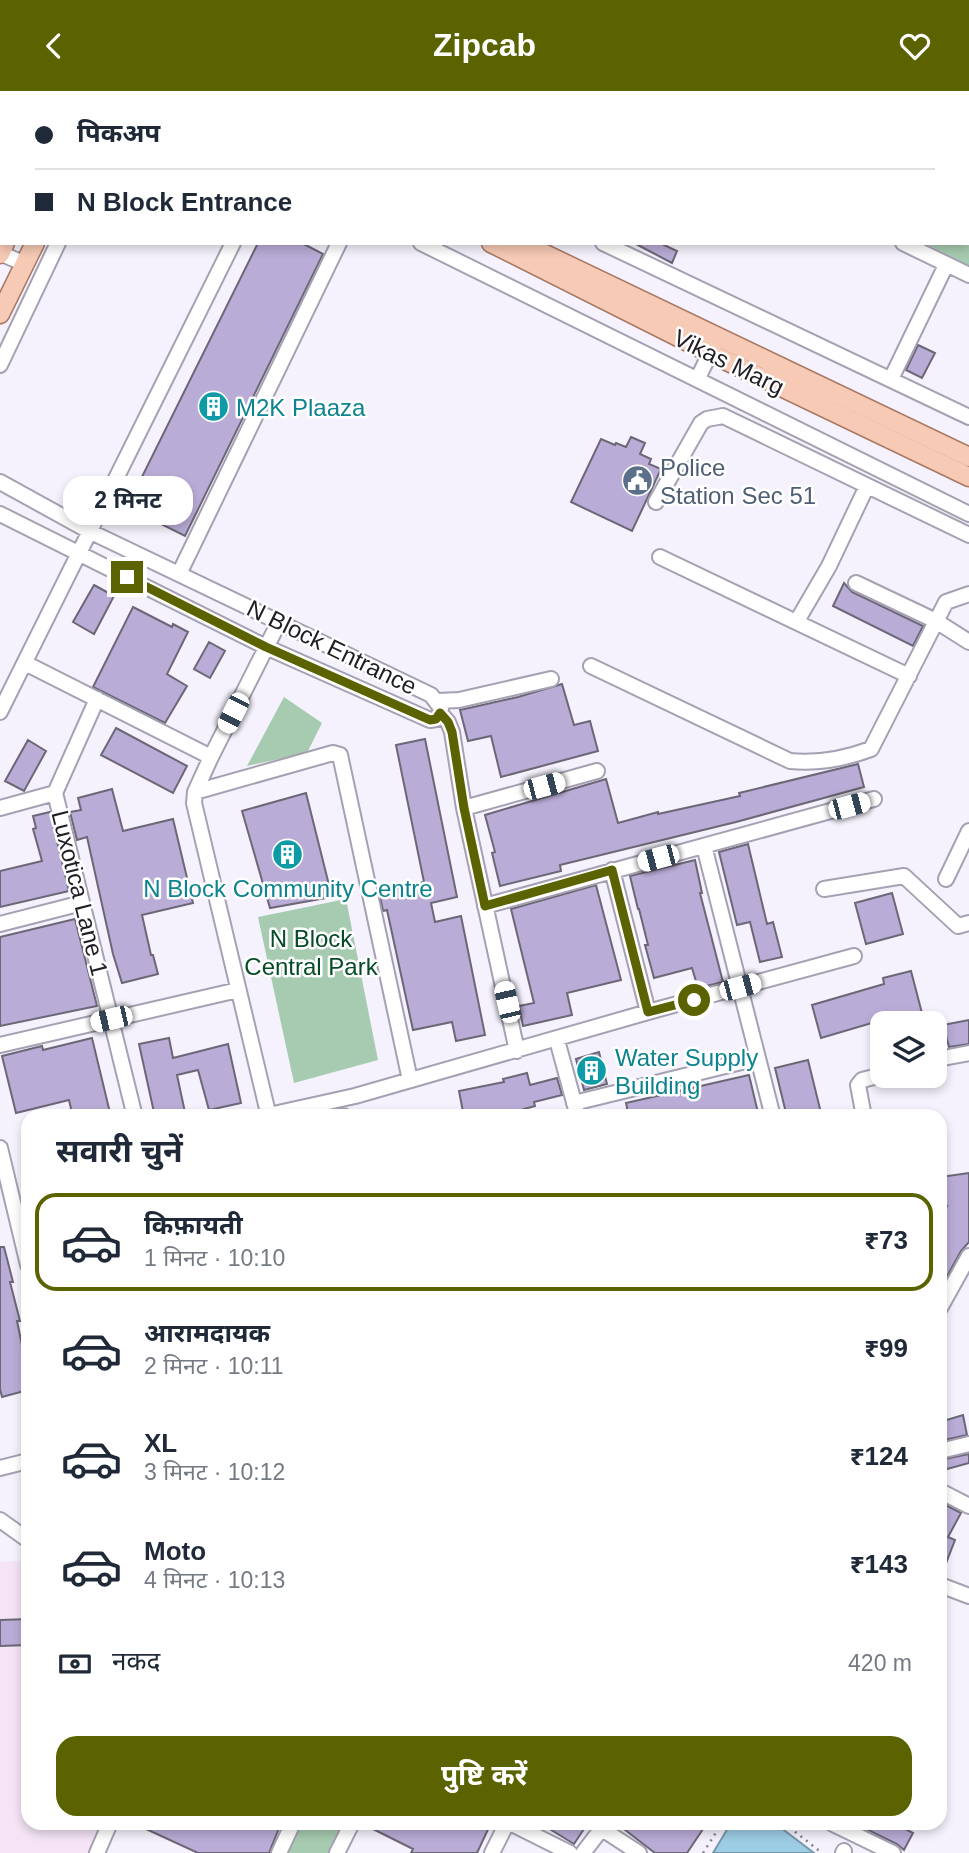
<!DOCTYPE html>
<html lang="hi">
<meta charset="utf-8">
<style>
body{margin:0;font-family:Arial,"Noto Sans Devanagari",sans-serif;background:#f2f2f3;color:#1f2937;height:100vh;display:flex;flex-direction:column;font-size:26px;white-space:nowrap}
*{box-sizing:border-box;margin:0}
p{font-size:23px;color:#747a83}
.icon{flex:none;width:38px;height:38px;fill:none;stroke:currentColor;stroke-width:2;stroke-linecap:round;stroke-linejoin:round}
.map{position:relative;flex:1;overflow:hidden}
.panel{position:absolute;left:21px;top:1018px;width:926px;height:721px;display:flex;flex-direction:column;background:#fff;border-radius:21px;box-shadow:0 4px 10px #0003}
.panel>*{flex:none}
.top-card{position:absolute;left:0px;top:0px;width:970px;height:154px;box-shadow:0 4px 10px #0003;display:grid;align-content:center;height:154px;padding:0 35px;background:#fff}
.buttons{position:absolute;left:870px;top:920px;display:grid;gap:14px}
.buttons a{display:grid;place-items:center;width:77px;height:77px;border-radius:14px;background:#fff;box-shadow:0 4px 10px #0003;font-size:35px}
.end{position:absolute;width:32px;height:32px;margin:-16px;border:9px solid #5a6300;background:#fff;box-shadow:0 0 0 4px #fff}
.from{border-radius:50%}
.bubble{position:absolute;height:49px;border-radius:21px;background:#fff;box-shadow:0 4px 10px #0003;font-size:23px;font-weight:700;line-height:49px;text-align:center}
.car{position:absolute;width:21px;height:42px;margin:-21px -10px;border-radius:9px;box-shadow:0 0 5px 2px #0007;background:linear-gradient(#fff 24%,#345 0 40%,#fff 0 76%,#345 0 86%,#fff 0)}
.top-card b{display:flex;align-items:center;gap:24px;height:66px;font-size:26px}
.top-card b+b{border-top:2px solid #e0e1e3}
.top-card i{width:18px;height:18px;background:#1f2937}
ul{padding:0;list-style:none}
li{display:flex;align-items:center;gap:21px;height:98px;margin:0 14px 10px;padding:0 21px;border:4px solid transparent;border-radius:21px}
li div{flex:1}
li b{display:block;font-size:26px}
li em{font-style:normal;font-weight:700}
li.active{border-color:#5a6300}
li>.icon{width:63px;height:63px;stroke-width:1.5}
h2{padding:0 35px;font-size:32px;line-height:84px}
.pay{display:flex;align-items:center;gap:18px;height:77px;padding:0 35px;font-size:26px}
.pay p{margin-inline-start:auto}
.primary-button{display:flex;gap:14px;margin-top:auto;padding:14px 35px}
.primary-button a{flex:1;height:80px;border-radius:21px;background:#5a6300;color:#fff;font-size:28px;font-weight:700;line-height:80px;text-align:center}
header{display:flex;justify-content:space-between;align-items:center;height:91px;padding:0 35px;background:#5a6300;color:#fff;font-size:32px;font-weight:700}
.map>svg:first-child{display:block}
.education{fill:#f4e4f6}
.green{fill:#a7cbb0}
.water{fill:#9dcde5;stroke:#7898ab;stroke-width:2}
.building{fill:#b9acd6;stroke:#6c6776;stroke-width:2}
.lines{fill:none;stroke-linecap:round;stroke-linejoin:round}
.minor-casing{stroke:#a6a1b2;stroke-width:18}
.major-casing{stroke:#a77762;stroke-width:21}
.path{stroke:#828088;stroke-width:2.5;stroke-dasharray:2 5;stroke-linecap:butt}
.minor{stroke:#fff;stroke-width:14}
.major{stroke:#f6cab5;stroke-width:18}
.route{stroke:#5a6300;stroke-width:9}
.labels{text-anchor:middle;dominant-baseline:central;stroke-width:5;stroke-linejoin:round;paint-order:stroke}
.street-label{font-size:24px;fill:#201e24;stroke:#fff}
.culture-label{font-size:24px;fill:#0d838f;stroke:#fff;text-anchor:start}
.service-label{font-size:24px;fill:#4e5e75;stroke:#fff;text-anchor:start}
.park-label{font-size:24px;fill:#054b25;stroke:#fff}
</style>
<header><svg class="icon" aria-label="back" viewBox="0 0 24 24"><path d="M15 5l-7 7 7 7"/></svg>Zipcab<svg class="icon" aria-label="heart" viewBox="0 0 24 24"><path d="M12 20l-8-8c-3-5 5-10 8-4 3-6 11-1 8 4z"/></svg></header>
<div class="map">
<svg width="969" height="1762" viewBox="0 0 969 1762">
<rect width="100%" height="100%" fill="#f5f2fd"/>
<path class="education" d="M28,1469V1732L105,1733L93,1762H0V1471Z"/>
<path class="green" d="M969,21V175L924,152H968Z
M284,606L322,632L307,662L247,675Z
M346,808L378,969L294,992L258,826Z
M298,1733H346L331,1762H283Z"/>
<path class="water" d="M731,1732L776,1733L814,1762H713Z"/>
<path class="building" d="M258,152H302L323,163L185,445L127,416Z
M634,152H660L677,160L672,172Z
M918,254L935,262L922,287L906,279Z
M631,346L645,352L640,363L651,368L649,373L661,378L632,440L571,411L601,348L615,354L616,352L626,356Z
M844,492L852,501L923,535L913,555L833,515Z
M94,494L114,505L94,543L73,531Z
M133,516L172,536L173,533L188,541L167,583L187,595L165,632L93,596Z
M209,551L225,560L210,587L194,578Z
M562,593L574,634L590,630L598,660L501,686L491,645L468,650L460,619L518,606Z
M116,637L187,675L173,702L101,664Z
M425,648L457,806L431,812L435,831L461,825L485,944L456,950L452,931L413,939L387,819L383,820L379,801L424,791L396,654Z
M28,649L46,660L24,700L5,690Z
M858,673L864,696L736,731L560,774L561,780L500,795L492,762L495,761L485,724L606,688L618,732L658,721V723L740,705L739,702Z
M112,698L123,740L173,728L193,812L142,824L151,864H153L158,883L122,892L113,863L87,746L77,749L70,721L81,719L78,707Z
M306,702L332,806L270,817L242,720Z
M50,721L69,800L0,816V780L42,770L33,738L36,737L33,725Z
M748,753L767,833L773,831L782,866L760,871L750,831L737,834L719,761Z
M695,769L702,802H700L723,891L698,897L692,877L654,887L645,854H648L639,818H638L630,785Z
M596,794L621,889L567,902L572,924L523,935L519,915L534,912L511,818Z
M892,802L903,843L866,853L855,812Z
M75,828L97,915L0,935V846Z
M911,880L923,926L893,932L892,926L821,947L812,914L884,893L883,887Z
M969,929V953L949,956L943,934Z
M92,947L111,1026H73L69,1009L16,1022L2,965L42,955L43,959Z
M169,947L173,967L228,953L241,1012L209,1019L198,979L177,984L186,1026H155L139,953Z
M599,961L607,993L584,999L576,968Z
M808,969L822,1026H787L775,977Z
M527,982L530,994L557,987L562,1004L534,1011L535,1015L506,1023L493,1026H464L459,1000L504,991L503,988Z
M749,984L759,1026H703L702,1020L681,1026H629L626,1012Z
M969,1082V1151L961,1160L940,1198V1131L947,1115L940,1116V1086Z
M0,1156H4L13,1191H10L20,1230H17L28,1283V1299L2,1306L0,1298Z
M963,1324L967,1344L940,1350V1331Z
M969,1363V1372L940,1380V1369Z
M940,1411L961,1422L948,1446L955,1449L941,1485Z
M28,1528V1554L0,1555V1529Z
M133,1732H281L269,1762H198Z
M361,1732H491L477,1762H411L413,1758Z
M540,1732H588L574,1753Z
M616,1732H707L687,1762H655Z
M854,1732H894L913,1742L904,1759L897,1753Z"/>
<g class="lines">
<defs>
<path id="minor" d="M130,0L133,2
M296,0L299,2
M333,0L337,2
M596,0L599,2
M843,0L846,2
M45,2L46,0
M379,2L380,0
M553,2L554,0
M703,2V0
M968,4L969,1
M0,93L2,90
M421,152L969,423
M603,152L969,326
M903,152L969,184
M0,162L25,173
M0,274L58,152
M698,287L714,254
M891,288L946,174
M0,391L91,441L431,604L441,617L440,622
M656,411L701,332L707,328L723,325L969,444
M0,423L266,556L430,629L436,628L440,622
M660,466L909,585
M179,483L339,152
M856,492L936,530L969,551
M797,530L829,475L867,395
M25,572L211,666
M591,575L790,670C819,673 844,668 871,658L946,511L969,503
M438,610L459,609L551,588
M0,621L233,152
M440,622L448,631L452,641L464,717L517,960
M195,701L333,662L340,664L410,989
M55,702L135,1026
M0,717L55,702L97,608
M464,717L597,680
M704,755L773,1026
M612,779L648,921
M946,788L969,740
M824,798L904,785L958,835L969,832
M485,815L874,708
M0,833L82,812
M557,949L578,1026
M0,954L238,899
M943,967L969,962
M574,1012L758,967
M269,1024L355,1005L648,921L854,865
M269,1026L194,712L195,701L211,666L279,531
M344,1026V1025
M864,1026L858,994L862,989L882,984
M0,1057L28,1174
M940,1217L969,1165
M940,1360L969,1353
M0,1377L28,1370
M940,1400L969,1415
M0,1429L28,1449
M940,1494L969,1505
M510,1732L570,1762
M833,1733L893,1762
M602,1738L639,1762
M97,1762L110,1732
M279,1762L293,1732
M337,1762L352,1732
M492,1762L507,1732
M583,1762L606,1732
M843,1762L844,1760"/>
<path id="major" d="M194,0L198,2
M222,0L226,2
M77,2L78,0
M111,2L112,0
M498,2V0
M515,2L516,0
M491,152L710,262L969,386
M522,152L969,366
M0,163L5,152
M0,223L35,152"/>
</defs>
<use href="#minor" class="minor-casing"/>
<use href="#major" class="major-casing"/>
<path class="path" d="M784,1732L822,1762
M703,1762L722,1732"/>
<use href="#minor" class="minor"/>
<use href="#major" class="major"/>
</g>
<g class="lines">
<path class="route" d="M127,486L266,556L430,629L436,628L440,622L448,631L452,641L464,717L485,815L612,779L648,921L694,909"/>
</g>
<defs>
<symbol id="building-disc" viewBox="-11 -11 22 22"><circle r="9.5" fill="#0f9aa8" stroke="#fff"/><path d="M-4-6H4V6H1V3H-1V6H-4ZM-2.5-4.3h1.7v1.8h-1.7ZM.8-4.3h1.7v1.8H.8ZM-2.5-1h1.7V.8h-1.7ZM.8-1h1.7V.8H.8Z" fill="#fff"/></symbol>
<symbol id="civic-disc" viewBox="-11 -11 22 22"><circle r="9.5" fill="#5c6f8a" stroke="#fff"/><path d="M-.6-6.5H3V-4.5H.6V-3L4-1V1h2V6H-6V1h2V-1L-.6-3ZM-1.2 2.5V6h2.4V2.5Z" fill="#fff"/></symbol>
</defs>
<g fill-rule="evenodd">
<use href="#building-disc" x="196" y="298" width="35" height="35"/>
<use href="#civic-disc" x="620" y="372" width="35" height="35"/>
<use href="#building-disc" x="270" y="746" width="35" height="35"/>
<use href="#building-disc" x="574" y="962" width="35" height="35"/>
</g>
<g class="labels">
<g class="street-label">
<text transform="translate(729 271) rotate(26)">Vikas Marg</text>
<text transform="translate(332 556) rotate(26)">N Block Entrance</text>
<text transform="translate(80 802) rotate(76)">Luxotica Lane 1</text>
</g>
<g class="culture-label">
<text x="236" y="316">M2K Plaaza</text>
<text x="288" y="797" text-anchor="middle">N Block Community Centre</text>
<text x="615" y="966">Water Supply<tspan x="615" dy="28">Building</tspan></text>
</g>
<g class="service-label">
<text x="660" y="376">Police<tspan x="660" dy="28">Station Sec 51</tspan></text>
</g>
<g class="park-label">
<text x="311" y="847">N Block<tspan x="311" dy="28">Central Park</tspan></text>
</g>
</g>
</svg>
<div class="buttons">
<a><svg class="icon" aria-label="layers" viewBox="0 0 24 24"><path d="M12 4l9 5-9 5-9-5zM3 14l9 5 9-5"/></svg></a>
</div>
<i class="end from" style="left:694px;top:909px"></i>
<i class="end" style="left:127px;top:486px"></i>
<div class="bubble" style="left:63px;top:385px;width:130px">2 मिनट</div>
<i class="car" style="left:233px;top:622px;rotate:207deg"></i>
<i class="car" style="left:544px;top:695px;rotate:75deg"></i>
<i class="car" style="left:849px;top:715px;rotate:75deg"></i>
<i class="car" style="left:658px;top:767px;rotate:255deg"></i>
<i class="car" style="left:740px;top:896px;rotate:75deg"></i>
<i class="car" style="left:507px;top:911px;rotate:347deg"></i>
<i class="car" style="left:111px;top:928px;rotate:257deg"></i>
<div class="top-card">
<b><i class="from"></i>पिकअप</b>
<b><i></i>N Block Entrance</b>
</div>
<section class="panel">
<h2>सवारी चुनें</h2>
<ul>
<li class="active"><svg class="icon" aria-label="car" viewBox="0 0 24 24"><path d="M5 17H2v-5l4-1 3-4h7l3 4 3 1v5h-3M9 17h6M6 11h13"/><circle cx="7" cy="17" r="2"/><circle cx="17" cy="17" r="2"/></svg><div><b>किफ़ायती</b><p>1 मिनट · 10:10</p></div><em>₹73</em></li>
<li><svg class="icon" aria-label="car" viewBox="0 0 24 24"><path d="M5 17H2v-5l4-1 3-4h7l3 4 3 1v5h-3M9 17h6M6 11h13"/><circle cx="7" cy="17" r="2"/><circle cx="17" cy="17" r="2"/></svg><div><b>आरामदायक</b><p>2 मिनट · 10:11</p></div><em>₹99</em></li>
<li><svg class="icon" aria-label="car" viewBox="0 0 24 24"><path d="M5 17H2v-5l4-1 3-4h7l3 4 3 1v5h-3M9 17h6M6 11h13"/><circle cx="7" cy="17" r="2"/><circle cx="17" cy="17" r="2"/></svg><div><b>XL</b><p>3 मिनट · 10:12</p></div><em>₹124</em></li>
<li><svg class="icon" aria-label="car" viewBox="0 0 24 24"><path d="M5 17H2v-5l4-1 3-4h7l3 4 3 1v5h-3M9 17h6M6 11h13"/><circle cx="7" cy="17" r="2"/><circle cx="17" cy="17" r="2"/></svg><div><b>Moto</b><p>4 मिनट · 10:13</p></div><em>₹143</em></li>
</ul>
<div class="pay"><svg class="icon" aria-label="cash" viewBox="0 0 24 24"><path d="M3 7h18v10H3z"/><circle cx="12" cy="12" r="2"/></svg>नकद<p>420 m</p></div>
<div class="primary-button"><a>पुष्टि करें</a></div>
</section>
</div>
